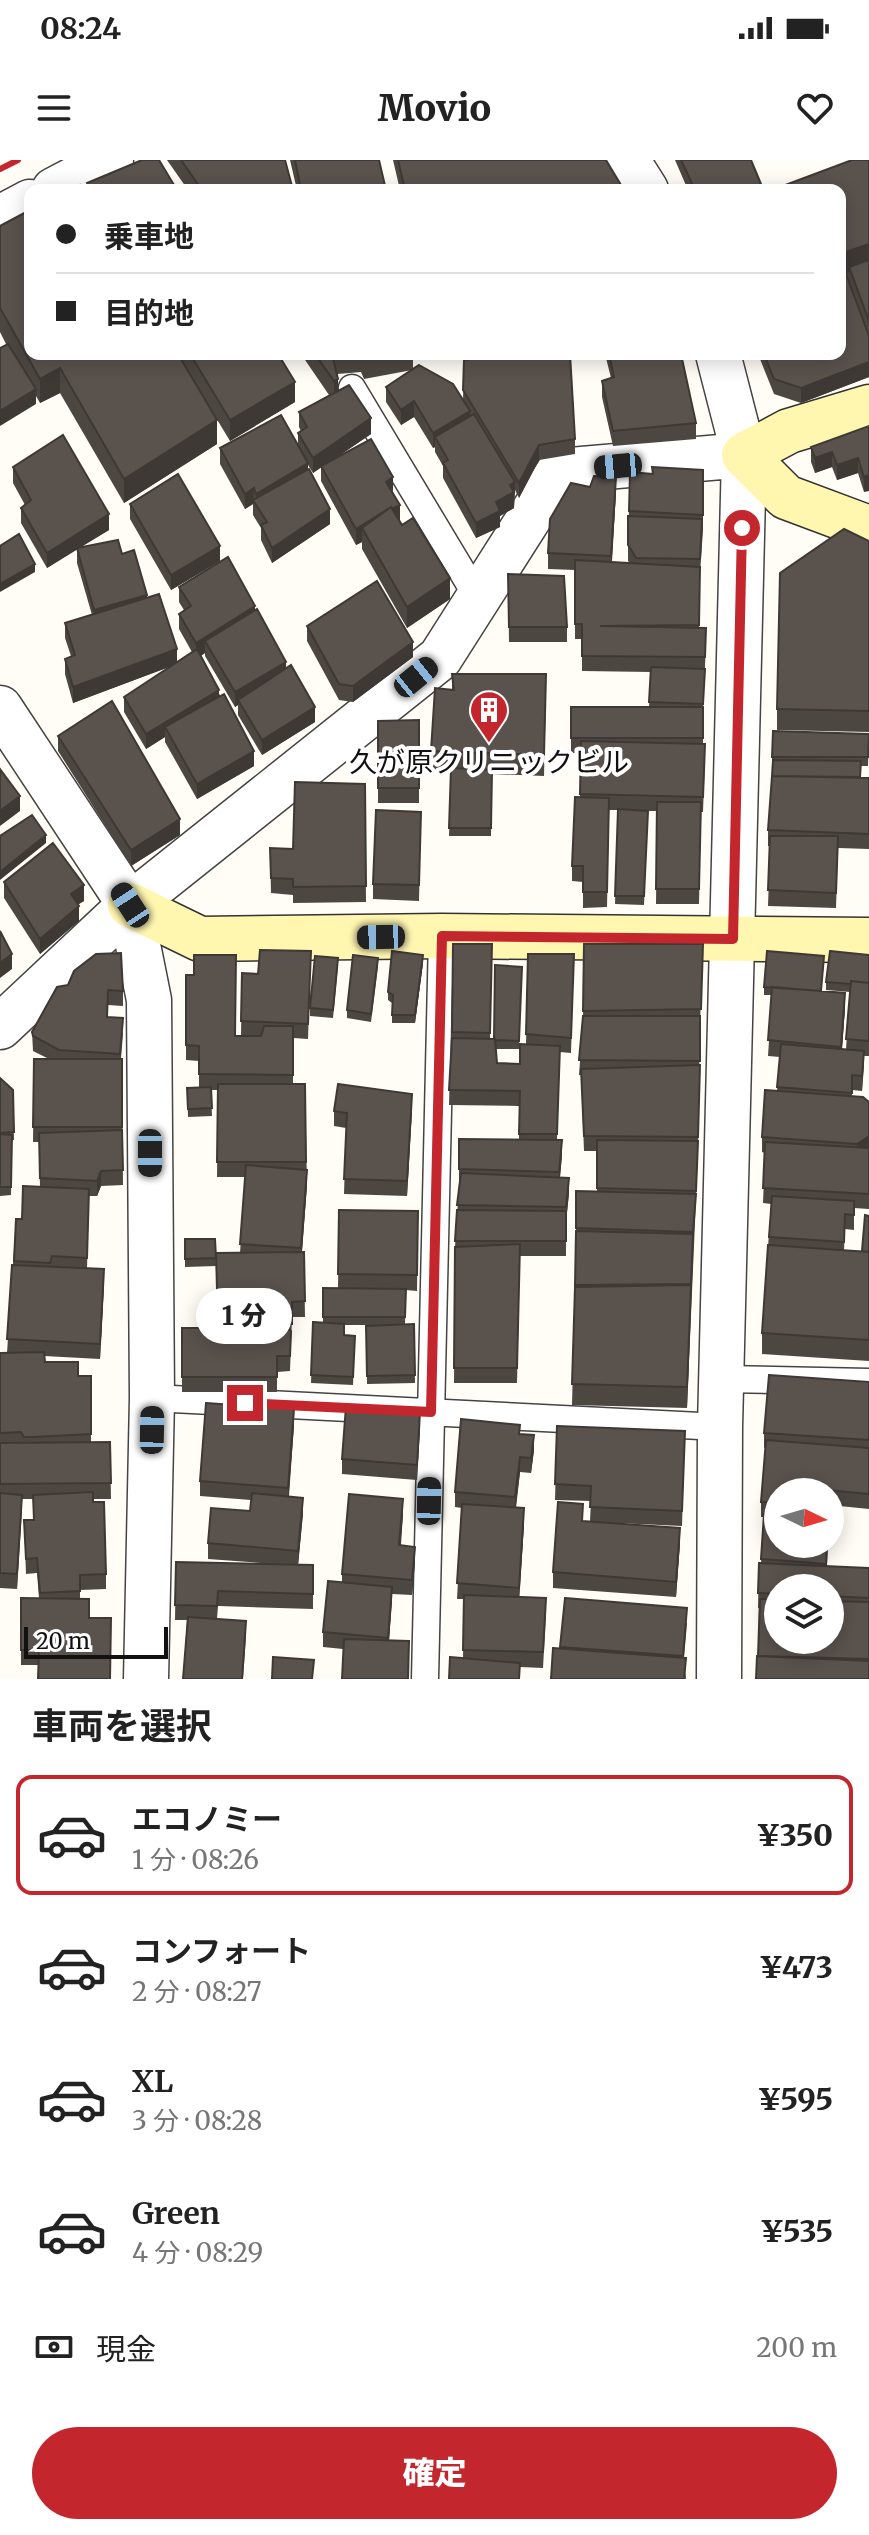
<!DOCTYPE html>
<html lang="ja">
<meta charset="utf-8">
<style>
body{margin:0;font-family:Merriweather,"Noto Sans JP",serif;background:#f2f2f2;color:#222;height:100vh;display:flex;flex-direction:column;font-size:30px;white-space:nowrap}
*{box-sizing:border-box;margin:0}
p{font-size:26px;color:#767676}
.icon{flex:none;width:44px;height:44px;fill:none;stroke:currentColor;stroke-width:2;stroke-linecap:round;stroke-linejoin:round}
.map{position:relative;height:1519px;overflow:hidden}
.panel{display:flex;flex-direction:column;background:#fff;flex:1}
.panel>*{flex:none}
.hud{position:absolute;left:24px;top:24px;width:822px;height:176px;border-radius:16px;box-shadow:0 4px 20px #0003;display:grid;align-content:center;height:176px;padding:0 32px;background:#fff}
.needle{width:52px;rotate:95deg}
.buttons{position:absolute;left:764px;top:1318px;display:grid;gap:16px}
.buttons a{display:grid;place-items:center;width:80px;height:80px;border-radius:50%;background:#fff;box-shadow:0 4px 20px #0003;font-size:40px}
.scale{position:absolute;left:24px;bottom:20px;width:144px;box-sizing:border-box;padding-left:8px;border:4px solid #111;border-top:0;font-size:22px;line-height:28px;white-space:nowrap;color:#111;-webkit-text-stroke:6px #fff;paint-order:stroke}
.end{position:absolute;width:36px;height:36px;margin:-18px;border:10px solid #c4262e;background:#fff;box-shadow:0 0 0 4px #fff}
.from{border-radius:50%}
.bubble{position:absolute;height:56px;border-radius:28px;background:#fff;box-shadow:0 4px 20px #0003;font-size:26px;font-weight:800;line-height:56px;text-align:center}
.car{position:absolute;width:24px;height:48px;margin:-24px -12px;border-radius:10px;box-shadow:0 0 6px 2px #0007;background:linear-gradient(#222 24%,#8ab4d8 0 40%,#222 0 76%,#8ab4d8 0 86%,#222 0)}
.hud b{display:flex;align-items:center;gap:28px;height:76px;font-size:30px}
.hud b+b{border-top:2px solid #e0e0e0}
.hud i{width:20px;height:20px;background:#222}
ul{padding:0;list-style:none}
li{display:flex;align-items:center;gap:24px;height:120px;margin:0 16px 12px;padding:0 16px;border:4px solid transparent;border-radius:16px}
li div{flex:1}
li b{display:block;font-size:30px}
li em{font-style:normal;font-weight:800}
li.active{border-color:#c4262e}
li>.icon{width:72px;height:72px;stroke-width:1.5}
h2{padding:0 32px;font-size:36px;line-height:96px}
.pay{display:flex;align-items:center;gap:20px;height:88px;padding:0 32px;font-size:30px}
.pay p{margin-inline-start:auto}
.primary-button{display:flex;gap:16px;margin-top:auto;padding:16px 32px}
.primary-button a{flex:1;height:92px;border-radius:48px;background:#c4262e;color:#fff;font-size:32px;font-weight:800;line-height:92px;text-align:center}
.status{display:flex;justify-content:space-between;align-items:center;height:56px;padding:0 40px;background:#fff;direction:ltr}
.status svg{height:22px;fill:currentColor}
header{display:flex;justify-content:space-between;align-items:center;height:104px;padding:0 32px;background:#fff;font-size:36px;font-weight:800}
.map>svg:first-child{display:block}
.lines{fill:none;stroke-linecap:round;stroke-linejoin:round}
.lane-casing{stroke:#444;stroke-width:29}
.street-casing{stroke:#444;stroke-width:47}
.secondary-casing{stroke:#333;stroke-width:47}
.lane{stroke:#fff;stroke-width:26}
.street{stroke:#fff;stroke-width:44}
.secondary{stroke:#fff6b0;stroke-width:44}
.rail{stroke:#c4262e;stroke-width:6}
.wall{fill:#4d4742;fill-rule:evenodd}
.shaded-wall{fill:#3f3936}
.building{fill:#5a524d;stroke:#3f3936;stroke-width:2}
.route{stroke:#c4262e;stroke-width:10}
.labels{text-anchor:middle;dominant-baseline:central;stroke-width:8;stroke-linejoin:round;paint-order:stroke}
.poi-label{font-size:28px;fill:#111;stroke:#fff}
</style>
<div class="status"><b>08:24</b><svg viewBox="0 0 49 12"><path d="M0 12V9h3v3zM5 12V6h3v6zM10 12V3h3v9zM15 12V0h3v12zM26 1h20v11H26zM47 4h2v5h-2z"/></svg></div>
<header><svg class="icon" aria-label="menu" viewBox="0 0 24 24"><path d="M4 6h16M4 12h16M4 18h16"/></svg>Movio<svg class="icon" aria-label="heart" viewBox="0 0 24 24"><path d="M12 20l-8-8c-3-5 5-10 8-4 3-6 11-1 8 4z"/></svg></header>
<div class="map">
<svg width="869" height="1519" viewBox="0 0 869 1519">
<rect width="100%" height="100%" fill="#fffdf5"/>
<g class="lines">
<defs>
<path id="lane" d="M352,228L478,438
M722,1219L869,1222
M152,1238L720,1267
M425,1519L442,776"/>
<path id="street" d="M627,0L646,30
M54,30L111,0
M0,58L30,42
M718,194L744,295L720,1267L719,1519
M0,548L130,745L149,840L152,1238L146,1519
M0,867L130,745L440,498L559,311L744,295"/>
<path id="secondary" d="M869,247L789,271L744,295L786,337L869,368
M130,745L200,779L442,776L869,780"/>
</defs>
<use href="#lane" class="lane-casing"/>
<use href="#street" class="street-casing"/>
<use href="#secondary" class="secondary-casing"/>
<use href="#lane" class="lane"/>
<use href="#street" class="street"/>
<use href="#secondary" class="secondary"/>
<path class="rail" d="M0,9L18,0"/>
</g>
<path class="wall" d="M167,0H285L293,30H188Z
M290,0H379L386,30H297Z
M393,0H606L624,30H400Z
M675,0H751L761,30H688Z
M869,0V217L801,243L774,234L758,194H840V30Z
M0,66L30,194H278L295,242L230,281L192,218L217,284L124,343L60,233L40,243L36,236V244L0,172Z
M301,194H420V200H413V209L463,240L464,200L575,279V294L539,300L519,338L515,330L514,348L500,356V367L476,378L443,318V306L435,292V287L433,288L414,257L401,265L386,242V227L412,210L364,219L361,212L337,214L338,231L371,274L333,300L393,332L400,360H399L450,439L407,468L362,389V382L356,385L321,321V307L313,313L308,305V310L330,364L272,403L261,380V368L253,355V344L245,349L220,304V288L298,284V273L301,271L299,267V252L329,235Z
M605,194H681L696,263V279L613,286L602,237V221L611,218Z
M869,266L864,332L858,313L837,320L832,307L815,313L811,302V287Z
M13,307L109,370L80,387L122,394L147,438L177,502L192,492L179,469V454L184,450L179,442V427L255,450L315,562L262,595L238,555V545L235,547L205,496V493L201,496L254,606L197,639L165,582V577L146,589L124,552V537L169,507L73,543L65,514V499L71,496L65,478V463L92,455L77,403V389L47,408L21,363V348L25,345L13,323Z
M703,310V370L700,414L699,468L706,483L703,552V584L705,599L703,652H701L699,744H656L657,651H648L644,745L615,744L618,650H609L607,747L583,748V722L572,721V706L580,637L581,593H571V547H649L651,512L582,511V479H575V410L548,409V393L616,332L612,402L630,403L628,401V385L630,312L653,314Z
M130,344L220,401L171,430L130,359Z
M869,381V572L777,570V549Z
M508,414L567,467V482H509Z
M307,466L413,497L353,542L339,540L307,481Z
M452,514L546,534L544,616L492,614L491,676H449L451,612H431V591L452,530Z
M419,560V643H378V561Z
M869,574L868,606H861V617L869,618V689L838,688L836,748L768,746L770,686H768V670L773,605H772V597Z
M58,576L180,675L131,706L58,591Z
M365,624L366,742L293,743V735L271,733L270,688L293,689Z
M421,652L419,741L373,739V724Z
M4,722L84,741L78,744L79,761L40,794L4,738Z
M453,784H492L490,879H494L522,807L519,889H496L497,903L520,904L526,884L528,794H574L571,893L560,892L557,980L562,995L560,1017L569,1033L566,1062V1096H520L517,1223H454L455,1087L459,1024V979L519,980V946L449,945Z
M584,784H703L700,864L698,993L687,1248L572,1245L576,1084V1031L597,1032V991H584L581,915H579L583,860Z
M311,791L308,879L293,878V924H305L307,1025L302,1092H304L305,1157H292L290,1211L277,1212V1232H182V1168H218L216,1093H240L245,1017H217L218,930H211L212,956L188,957L187,928L199,927V901L186,900V815L235,876H241L242,813L258,814Z
M869,795V896H864L862,931L852,930V936L869,942V1049L854,1048V1070L845,1069L844,1090L862,1091L869,1056V1201L762,1194V1173L771,1044L763,1043L765,993L762,992V977L777,931L780,897L768,896L772,835H764V827L824,804L821,831L845,848L842,889H846L850,832L826,830V822Z
M423,803L415,863H392V843L388,840V832Z
M338,806L333,858L310,856V848Z
M378,806L371,862L347,858V850Z
M57,827L123,831V846L108,845V857L123,873L121,899H122L123,1025L101,1026L97,1036H89L87,1108L104,1124L100,1199L44,1196L45,1202L78,1216H91V1282H110L111,1339H93L106,1414V1429L80,1430V1439L38,1505H21V1438H39L37,1413L26,1414L24,1360H33V1339H22L17,1429L0,1428V1193H7L16,1059H22L40,1027L39,982H33L34,899H49L33,891L32,872Z
M0,918L13,930L14,980H12L11,1035L0,1036Z
M412,949L407,1036L344,1034L346,968L334,966V951Z
M339,1050L418,1051L417,1131L406,1130L405,1164H414L415,1223L367,1224L366,1166L370,1165H344V1175L355,1176L353,1225L311,1223L313,1162L323,1163V1128H338Z
M185,1079H215L216,1106L185,1107Z
M869,1222V1349L830,1345V1332H778V1384H828L827,1406L869,1408V1519L758,1496L759,1448H758L759,1403H761L764,1357H761V1342L766,1288H764V1273ZM778,1428H830V1480H778Z
M294,1265L289,1336L303,1353L298,1405H313V1449L218,1446L217,1459L246,1476L243,1519H183L187,1460H175L176,1402L275,1404L208,1399V1383L250,1351L251,1340L200,1336V1321Z
M557,1266L685,1271L682,1366L617,1363L680,1383L676,1437L553,1428V1412L583,1361H590L591,1341L555,1340Z
M420,1267L417,1320L342,1314V1299Z
M520,1274L534,1290L531,1313L520,1312L516,1348L524,1364L519,1437L546,1453L543,1508L520,1507V1519H449L463,1498L464,1439H457L462,1348L455,1347V1332Z
M403,1354L401,1385L415,1402L412,1435L392,1434L389,1481L343,1489L323,1487V1472L342,1422V1414Z
M565,1438L687,1463L684,1498L686,1519L560,1488Z"/>
<path class="shaded-wall" d="M761,24V30H747Z
M869,84V104L849,107V112L840,115V94Z
M869,202V217L801,243V228Z
M60,208V233L40,243V219Z
M338,219V240L334,242V221Z
M295,222V242L230,281V260Z
M36,229V244L0,266V251Z
M414,241V257L401,265V250Z
M470,251V267L435,277V287L433,288V273Z
M371,258V274L313,313V298Z
M217,260V284L124,343V319Z
M539,285V300L519,338V323Z
M832,292V307L815,313V298Z
M858,298V313L837,320V305Z
M308,303V318L256,345V334Z
M869,315V331L864,332V317Z
M393,317V332L386,322Z
M616,317V332L611,411V396Z
M515,322L514,348L500,356V367L476,378V363Z
M254,328L253,344L245,349V334Z
M400,345V360L367,378L362,368V382L356,385V369Z
M330,349V364L272,403V388Z
M109,354V370L47,408V393Z
M220,386V401L171,430V415Z
M35,404V412L0,432V424Z
M450,418V439L407,468V447Z
M147,435V450L94,465V450Z
M255,446V461L205,481V493L196,498V483Z
M413,482V497L353,542V526Z
M177,489V504L73,543V527Z
M286,502V517L238,540V545L235,547V532Z
M219,530V545L165,567V577L146,589V574Z
M315,547V562L262,595V580Z
M254,591V606L197,639V624Z
M20,636V651L0,666V651Z
M180,659V675L131,706V690Z
M46,675V683L0,720V712Z
M84,725V741L71,749V734Z
M79,746V761L40,794V779Z
M12,794V809L0,818V803Z
M423,795V803L415,863V855Z
M845,833V848L841,902V887Z
M864,891V906L862,931V916Z
M412,934V949L407,1036V1021Z
M869,976V991L857,999V984Z
M562,980V995L559,1027V1012Z
M307,1010V1025L301,1103V1088Z
M101,1011V1026L97,1036V1021Z
M569,1018V1033L566,1062V1047Z
M104,1109V1124L100,1199V1184Z
M691,1125V1146L687,1248V1227Z
M294,1249V1265L288,1343V1328Z
M420,1252V1267L417,1320V1305Z
M534,1275V1290L531,1313V1298Z
M520,1297V1312L515,1352V1337Z
M22,1335V1350L17,1429V1414Z
M303,1338V1353L298,1406V1391Z
M403,1339V1354L399,1400V1385Z
M524,1348V1364L519,1443V1428Z
M680,1368V1383L676,1437V1422Z
M415,1387V1402L412,1435V1420Z
M392,1427V1442L388,1493V1478Z"/>
<path class="building" d="M142,0H159L177,30H91L87,23Z
M181,0H285L293,30H202Z
M295,0H379L386,30H301Z
M398,0H606L624,30H405Z
M681,0H751L761,24L747,30H695Z
M852,0H869V84L840,94V30H772Z
M80,25L82,30H70Z
M30,50V194H178L217,260L124,319L60,208L40,219L0,148V66Z
M869,100V161L849,107Z
M843,106L869,176V202L801,228L774,219L764,194H840V107Z
M8,184L36,229L0,251V188Z
M190,194H278L295,222L230,260Z
M315,194H332L338,219L334,221Z
M362,194H386L364,198Z
M509,194H570L575,279L539,285L519,323L463,230L464,200Z
M609,194H681L696,263L613,271L602,221L614,217Z
M419,205L453,224L470,251L433,273L414,241L401,250L386,227Z
M349,225L371,258L313,298L298,273L307,267L299,252Z
M474,254L515,322L510,325L514,332L496,342L500,351L476,363L443,303L448,300L435,277Z
M281,255L308,303L256,334L254,328L245,334L220,288Z
M869,266V315L864,317L858,298L837,305L832,292L815,298L811,287Z
M63,275L109,354L47,393L21,348L31,340L13,307Z
M371,279L393,317L386,322L400,345L392,349L391,347L356,369L321,306Z
M652,307L703,310V355L629,351L630,312L653,314Z
M309,309L330,349L272,388L261,365L267,362L253,340Z
M178,314L220,386L171,415L130,344Z
M594,316L616,317L611,396L548,393L550,359L571,323L590,327Z
M391,347L402,365L413,358L450,418L407,447L362,368Z
M628,356L702,359L700,399L636,398L628,385Z
M844,369L869,381V551L777,549L780,413Z
M19,374L35,404L0,424V386Z
M118,380L122,394L134,390L147,435L94,450L77,388Z
M228,397L255,446L196,483L179,454L191,446L179,427Z
M575,400L700,407L699,465L600,466L706,468L705,497L582,496V464H575Z
M508,414L564,416L567,467H509Z
M377,421L413,482L353,526L339,524L307,466Z
M159,434L177,489L73,527L65,499L75,495L65,463Z
M257,449L286,502L235,532L205,481Z
M197,489L219,530L146,574L124,537Z
M291,505L315,547L262,580L238,540Z
M651,507L705,509L703,544L649,542Z
M452,514H546L544,595L431,591L435,528L454,530Z
M224,534L254,591L197,624L165,567Z
M112,541L180,659L131,690L58,576Z
M571,547H703V578H571Z
M419,560V628H378V561Z
M773,571L869,574L868,597H772Z
M581,581L705,584L703,637L580,634Z
M773,600L861,601L860,617L772,616Z
M451,608L492,610L491,668H449Z
M0,609L20,636L0,651Z
M772,616L869,618V674L768,670Z
M295,622L365,624L366,726L293,727V719L271,718L270,688L293,689Z
M575,637L609,638L607,732H583V706H572Z
M657,642H701L699,729H656Z
M618,649L648,651L644,736H615Z
M376,650L421,652L419,725L373,724Z
M32,655L46,675L0,712V676Z
M770,676H838L836,733L768,730Z
M53,683L84,725L71,734L79,746L40,779L4,722Z
M0,771L12,794L0,803Z
M453,784H492L490,873L452,872Z
M584,784H703L701,849L583,851Z
M260,790L311,791L308,864L241,861L242,813L258,814Z
M392,791L423,795L415,855H392L393,835L388,832Z
M767,791L824,796L821,831L764,827Z
M830,791L869,795V823L851,821V824L826,822Z
M121,793L123,831L108,830L107,857L123,858L120,894L59,890L33,876L32,872L57,827L68,825L74,811L96,794Z
M528,794H574L571,878L526,874Z
M194,795H236L235,876H261L264,866H293V915L199,914V886L186,885V815H194Z
M353,795L378,798L371,854L347,850Z
M315,796L338,798L333,850L310,848Z
M495,805L522,807L519,881L495,880L494,879Z
M851,821L869,823V881L846,879Z
M772,827L845,833L841,887L768,880Z
M583,856H700V901L579,900Z
M452,878L495,879L497,903L520,904V884L560,886L557,974H519L520,931L449,930Z
M781,884L864,891L862,916L852,915V933L777,927Z
M34,899H122V967H33Z
M700,905L698,977L584,976L581,909Z
M0,918L13,930L14,972L0,973Z
M218,924H305L306,1002H217Z
M338,924L412,934L407,1021L344,1019L347,953L334,951Z
M211,927L212,948L188,949L187,928Z
M765,930L863,937L869,942V976L857,984L762,977Z
M122,970L123,1010L101,1011L97,1021L40,1018L39,973Z
M0,974L12,975L11,1027H0Z
M459,979L562,980L559,1012L459,1009Z
M597,980L698,981L696,1031L597,1028Z
M765,982L869,988V1034L763,1028Z
M246,1005L307,1010L301,1088L240,1084Z
M461,1013L569,1018L566,1047L457,1045Z
M23,1026L89,1029L87,1098L52,1096L50,1103L14,1101L16,1059H22Z
M576,1031L696,1034L693,1072L576,1068Z
M772,1036L854,1041V1055L845,1054L844,1082L769,1077Z
M339,1050L418,1051L417,1115L338,1114Z
M457,1050L566,1051V1081H455Z
M865,1055L869,1056V1092L862,1091Z
M576,1071L693,1074L691,1124L575,1125Z
M185,1079H215L216,1098L185,1099Z
M520,1084L517,1208H454L455,1087Z
M768,1085L869,1092V1180L762,1173Z
M304,1092L305,1141L292,1142V1164L218,1165L216,1093Z
M12,1105L104,1109L100,1184L7,1179Z
M691,1125L687,1227L572,1224L575,1127Z
M323,1128L406,1129L405,1157H323Z
M313,1162L344,1164V1175L355,1176L353,1217L311,1215Z
M414,1164L415,1215L367,1216L366,1166Z
M182,1168H286L291,1171L290,1196H277V1217H182Z
M44,1192L45,1202H78V1216H91V1274L33,1277H24L21,1272L0,1273V1193Z
M769,1215L869,1222V1280L764,1273Z
M206,1243L294,1249L288,1328L200,1321Z
M346,1246L420,1252L417,1305L342,1299Z
M461,1259L520,1265L519,1274L534,1275L531,1298L520,1297L515,1337L455,1332Z
M557,1266L685,1271L682,1351L590,1347L591,1326L555,1324Z
M766,1280L869,1288V1334L806,1328V1332H778V1343L761,1342Z
M110,1282L111,1323L0,1324V1283Z
M93,1332V1342H104L106,1414L80,1415V1431L40,1433L37,1398L26,1399L24,1360H34L33,1335Z
M0,1333L22,1335L17,1414L0,1413Z
M252,1333L303,1338L298,1391L208,1383L211,1348L250,1351Z
M349,1334L403,1339L399,1385L415,1387L412,1420L342,1414Z
M558,1342L583,1344L582,1361L680,1368L676,1422L553,1412Z
M462,1344L524,1348L519,1428L457,1423Z
M764,1354L778,1355V1384H827L826,1404L761,1399Z
M176,1402L313,1405V1434L218,1431L217,1446L175,1445Z
M759,1403L869,1408V1438L830,1436V1428H778V1434L758,1433Z
M328,1421L392,1427L388,1478L323,1472Z
M464,1435L546,1438L543,1492L463,1490Z
M21,1438L89,1439V1458H111L110,1519H38L39,1490H21Z
M565,1438L687,1448L683,1496L560,1487Z
M760,1439H778V1480H830V1441L869,1442V1499L758,1496Z
M188,1457L246,1461L242,1519H183Z
M344,1479L409,1481L408,1519H342Z
M553,1488L686,1498L684,1519H551Z
M757,1496L869,1501V1519H756Z
M273,1497L314,1500L312,1519H272Z
M450,1497L520,1503L519,1519H449Z"/>
<g class="lines">
<path class="route" d="M245,1243L431,1252L442,776L733,779L742,368"/>
</g>
<defs>
<symbol id="building-pin" viewBox="-11 -11 22 30"><path d="M0 17L-7.5 6A9.5 9.5 0 1 1 7.5 6Z" fill="#c4262e" stroke="#fff"/><path d="M-4-6H4V6H1V3H-1V6H-4ZM-2.5-4.3h1.7v1.8h-1.7ZM.8-4.3h1.7v1.8H.8ZM-2.5-1h1.7V.8h-1.7ZM.8-1h1.7V.8H.8Z" fill="#fff"/></symbol>
</defs>
<g fill-rule="evenodd">
<use href="#building-pin" x="467" y="528" width="44" height="60"/>
</g>
<g class="labels">
<g class="poi-label">
<text x="489" y="602">久が原クリニックビル</text>
</g>
</g>
</svg>
<div class="buttons">
<a><svg class="needle" viewBox="-14 -14 28 28"><path d="M0-13l5 13h-10z" fill="#e53935"/><path d="M0 13l5-13h-10z" fill="#767676"/></svg></a>
<a><svg class="icon" aria-label="layers" viewBox="0 0 24 24"><path d="M12 4l9 5-9 5-9-5zM3 14l9 5 9-5"/></svg></a>
</div>
<div class="scale">20 m</div>
<i class="end from" style="left:742px;top:368px"></i>
<i class="end" style="left:245px;top:1243px"></i>
<div class="bubble" style="left:196px;top:1128px;width:96px">1 分</div>
<i class="car" style="left:618px;top:306px;rotate:265deg"></i>
<i class="car" style="left:416px;top:517px;rotate:51deg"></i>
<i class="car" style="left:130px;top:745px;rotate:327deg"></i>
<i class="car" style="left:381px;top:777px;rotate:269deg"></i>
<i class="car" style="left:150px;top:993px;rotate:180deg"></i>
<i class="car" style="left:152px;top:1270px;rotate:1deg"></i>
<i class="car" style="left:429px;top:1341px;rotate:1deg"></i>
<div class="hud">
<b><i class="from"></i>乗車地</b>
<b><i></i>目的地</b>
</div>
</div>
<section class="panel">
<h2>車両を選択</h2>
<ul>
<li class="active"><svg class="icon" aria-label="car" viewBox="0 0 24 24"><path d="M5 17H2v-5l4-1 3-4h7l3 4 3 1v5h-3M9 17h6M6 11h13"/><circle cx="7" cy="17" r="2"/><circle cx="17" cy="17" r="2"/></svg><div><b>エコノミー</b><p>1 分 · 08:26</p></div><em>¥350</em></li>
<li><svg class="icon" aria-label="car" viewBox="0 0 24 24"><path d="M5 17H2v-5l4-1 3-4h7l3 4 3 1v5h-3M9 17h6M6 11h13"/><circle cx="7" cy="17" r="2"/><circle cx="17" cy="17" r="2"/></svg><div><b>コンフォート</b><p>2 分 · 08:27</p></div><em>¥473</em></li>
<li><svg class="icon" aria-label="car" viewBox="0 0 24 24"><path d="M5 17H2v-5l4-1 3-4h7l3 4 3 1v5h-3M9 17h6M6 11h13"/><circle cx="7" cy="17" r="2"/><circle cx="17" cy="17" r="2"/></svg><div><b>XL</b><p>3 分 · 08:28</p></div><em>¥595</em></li>
<li><svg class="icon" aria-label="car" viewBox="0 0 24 24"><path d="M5 17H2v-5l4-1 3-4h7l3 4 3 1v5h-3M9 17h6M6 11h13"/><circle cx="7" cy="17" r="2"/><circle cx="17" cy="17" r="2"/></svg><div><b>Green</b><p>4 分 · 08:29</p></div><em>¥535</em></li>
</ul>
<div class="pay"><svg class="icon" aria-label="cash" viewBox="0 0 24 24"><path d="M3 7h18v10H3z"/><circle cx="12" cy="12" r="2"/></svg>現金<p>200 m</p></div>
<div class="primary-button"><a>確定</a></div>
</section>
